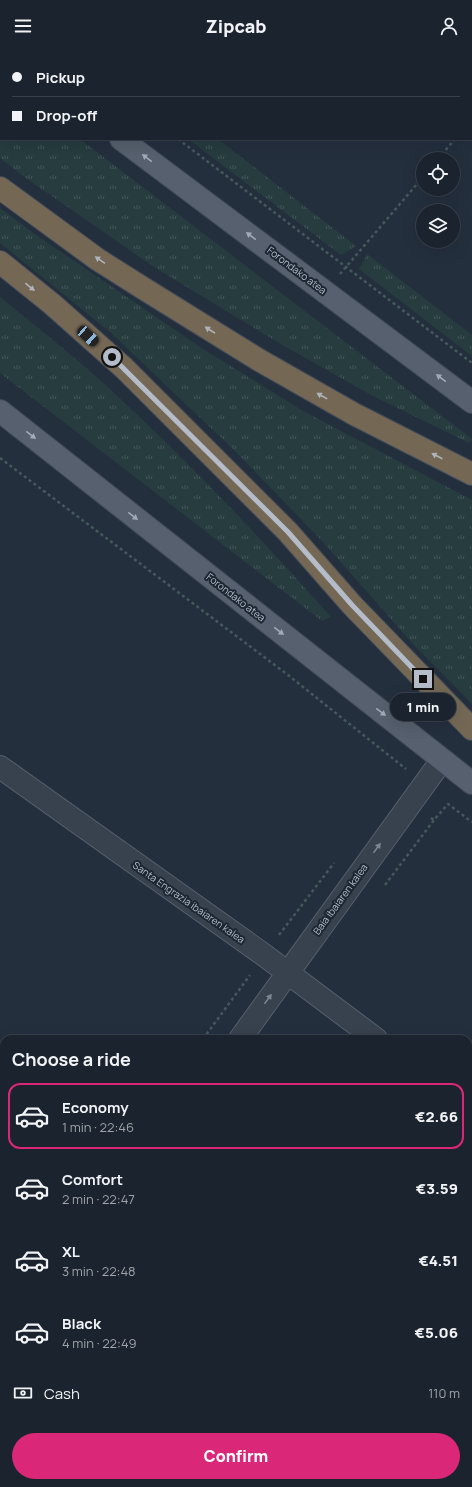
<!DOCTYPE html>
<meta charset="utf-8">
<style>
body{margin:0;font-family:Manrope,sans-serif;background:#282f3a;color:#f1f3f6;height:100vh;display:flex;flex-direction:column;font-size:15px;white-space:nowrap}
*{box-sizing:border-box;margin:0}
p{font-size:13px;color:#a0a4aa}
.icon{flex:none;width:22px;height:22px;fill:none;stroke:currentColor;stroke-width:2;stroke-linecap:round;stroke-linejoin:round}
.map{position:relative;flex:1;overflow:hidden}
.details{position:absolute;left:0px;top:983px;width:472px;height:452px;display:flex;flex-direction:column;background:#1b232e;border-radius:12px 12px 0 0;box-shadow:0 4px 16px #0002,0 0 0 1px #39404a}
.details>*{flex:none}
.banner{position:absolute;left:0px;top:0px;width:472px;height:88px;box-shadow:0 4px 16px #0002,0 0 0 1px #39404a;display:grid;align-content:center;height:88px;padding:0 12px;background:#1b232e}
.fabs{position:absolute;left:416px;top:100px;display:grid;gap:8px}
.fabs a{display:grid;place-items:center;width:44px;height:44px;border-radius:50%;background:#1b232e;box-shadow:0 4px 16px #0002,0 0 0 1px #39404a;font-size:20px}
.end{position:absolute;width:18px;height:18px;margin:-9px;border:5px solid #b4bcc9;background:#111;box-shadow:0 0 0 2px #111}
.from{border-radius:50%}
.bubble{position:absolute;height:28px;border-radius:14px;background:#1b232e;box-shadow:0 4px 16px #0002,0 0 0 1px #39404a;font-size:13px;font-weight:800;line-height:28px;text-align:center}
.car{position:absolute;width:12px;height:24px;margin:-12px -6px;border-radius:5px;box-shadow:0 0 3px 1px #0007;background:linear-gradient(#222 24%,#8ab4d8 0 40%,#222 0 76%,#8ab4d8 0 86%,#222 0)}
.banner b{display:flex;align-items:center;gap:14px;height:38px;font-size:15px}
.banner b+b{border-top:1px solid #39404a}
.banner i{width:10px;height:10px;background:#f1f3f6}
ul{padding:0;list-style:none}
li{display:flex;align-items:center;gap:12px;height:66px;margin:0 8px 6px;padding:0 4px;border:2px solid transparent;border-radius:12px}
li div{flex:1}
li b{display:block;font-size:15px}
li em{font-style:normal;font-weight:800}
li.selected{border-color:#db2777}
li>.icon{width:36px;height:36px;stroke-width:1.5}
h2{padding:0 12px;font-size:18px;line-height:48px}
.pay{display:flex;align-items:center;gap:10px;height:44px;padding:0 12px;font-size:15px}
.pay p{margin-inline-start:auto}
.cta{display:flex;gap:8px;margin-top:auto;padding:8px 12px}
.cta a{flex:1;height:46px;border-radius:24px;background:#db2777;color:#fff;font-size:16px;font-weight:800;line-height:46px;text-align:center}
header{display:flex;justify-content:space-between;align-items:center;height:52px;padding:0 12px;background:#1b232e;font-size:18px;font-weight:800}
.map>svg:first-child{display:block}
.grass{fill:url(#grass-tufts)}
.park{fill:url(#park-crowns)}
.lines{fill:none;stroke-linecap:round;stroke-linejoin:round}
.minor-casing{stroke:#565f6c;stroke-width:24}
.major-casing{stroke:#414a57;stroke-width:24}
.highway-casing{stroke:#434c59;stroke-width:24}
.path{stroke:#44595c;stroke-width:2.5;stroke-dasharray:3 3;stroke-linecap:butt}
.minor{stroke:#38414e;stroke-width:22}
.major{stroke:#56606e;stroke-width:22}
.highway{stroke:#746855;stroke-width:22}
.oneway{fill:#a1aab7}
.oneway2{fill:#aeb4bd}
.oneway3{fill:#7c8592}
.route{stroke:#b4bcc9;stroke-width:5}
.labels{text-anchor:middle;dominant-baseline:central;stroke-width:4;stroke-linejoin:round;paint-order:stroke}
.street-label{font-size:10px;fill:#b4bcc9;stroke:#1d2633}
</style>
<header><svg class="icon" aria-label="menu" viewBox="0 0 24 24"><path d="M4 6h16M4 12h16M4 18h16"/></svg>Zipcab<svg class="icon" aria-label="person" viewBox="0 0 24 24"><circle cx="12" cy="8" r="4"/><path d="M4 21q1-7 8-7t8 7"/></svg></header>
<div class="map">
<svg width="472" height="1435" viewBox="0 0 472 1435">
<defs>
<pattern id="grass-tufts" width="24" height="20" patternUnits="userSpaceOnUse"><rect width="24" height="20" fill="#263c3f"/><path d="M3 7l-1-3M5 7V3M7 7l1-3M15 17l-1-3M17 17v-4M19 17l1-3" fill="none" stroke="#435659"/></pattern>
<pattern id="park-crowns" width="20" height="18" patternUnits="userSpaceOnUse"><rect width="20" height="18" fill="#263c3f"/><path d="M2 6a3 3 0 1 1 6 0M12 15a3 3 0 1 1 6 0" fill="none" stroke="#435659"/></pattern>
</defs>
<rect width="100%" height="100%" fill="#242f3e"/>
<path class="grass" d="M0,27L1,87H80L472,387V388L469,391L371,343L279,291L154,215L23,124L0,106Z
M188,87H218L356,194L341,203Z
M0,156L42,187L203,297L303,359L472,448V652L413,592L323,490L235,399L110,280L0,191Z
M367,202L472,283V304L359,217Z
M0,245C37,275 76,306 111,338C189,410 261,486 331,565L322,569L0,321Z"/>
<path class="park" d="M468,1141L472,1144V1402L468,1407Z
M47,1431H451L448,1435H46L48,1432Z"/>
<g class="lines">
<defs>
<path id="minor" d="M0,715L264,903L376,987
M240,987L442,708
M468,1057L472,1060
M0,1315L4,1309"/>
<path id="major" d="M6,0L7,1
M121,87L472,350
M0,359L472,731"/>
<path id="highway" d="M0,136L97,207L146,238L259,308L354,362L472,422
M0,210L52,252L124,316L288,480L352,553L472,677"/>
</defs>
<use href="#minor" class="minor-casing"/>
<use href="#major" class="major-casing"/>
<use href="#highway" class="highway-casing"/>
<path class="path" d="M49,0L50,1
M64,0L66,1
M471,68L472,67
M178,87L472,311
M438,107L455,87
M340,222L423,125
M0,406L288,623L406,717
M431,766L434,768L448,752L472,770
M385,833L434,768
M279,883L334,811
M203,987L250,923
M468,1186L472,1189
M468,1260H472
M0,1267L4,1261
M0,1343L4,1346
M0,1361L4,1355
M468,1383L472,1377
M70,1431V1435
M183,1431L191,1435
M378,1431L381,1435
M129,1435L132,1431
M239,1435L242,1431
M323,1435L330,1431
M427,1435L431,1431"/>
<use href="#minor" class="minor"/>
<use href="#major" class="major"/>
<use href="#highway" class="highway"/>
</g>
<defs><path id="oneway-solid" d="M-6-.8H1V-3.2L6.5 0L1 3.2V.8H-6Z"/></defs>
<g class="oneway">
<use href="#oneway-solid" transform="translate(147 106) rotate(-143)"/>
<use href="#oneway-solid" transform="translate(251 184) rotate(-143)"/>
<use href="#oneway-solid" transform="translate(441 326) rotate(-143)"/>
<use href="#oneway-solid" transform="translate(31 383) rotate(38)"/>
<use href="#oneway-solid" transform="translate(133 464) rotate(38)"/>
<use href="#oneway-solid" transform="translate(279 579) rotate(38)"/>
<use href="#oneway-solid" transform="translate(381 660) rotate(38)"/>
</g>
<g class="oneway2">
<use href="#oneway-solid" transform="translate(100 208) rotate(-146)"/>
<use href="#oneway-solid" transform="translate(30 235) rotate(39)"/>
<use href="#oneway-solid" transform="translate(210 278) rotate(-148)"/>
<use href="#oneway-solid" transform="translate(322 344) rotate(-151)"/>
<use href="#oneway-solid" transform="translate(437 404) rotate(-153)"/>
</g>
<g class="oneway3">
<use href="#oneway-solid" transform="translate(377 796) rotate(-54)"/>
<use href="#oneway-solid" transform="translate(268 947) rotate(-54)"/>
</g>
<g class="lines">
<path class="route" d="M112,305L288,480L352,553L423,627"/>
</g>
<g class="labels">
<g class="street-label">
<text transform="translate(297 218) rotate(37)">Forondako atea</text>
<text transform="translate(236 545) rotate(38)">Forondako atea</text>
<text transform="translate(340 847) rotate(-54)">Baia ibaiaren kalea</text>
<text transform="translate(189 850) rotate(35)">Santa Engrazia ibaiaren kalea</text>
</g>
</g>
</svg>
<div class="fabs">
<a><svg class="icon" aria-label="locate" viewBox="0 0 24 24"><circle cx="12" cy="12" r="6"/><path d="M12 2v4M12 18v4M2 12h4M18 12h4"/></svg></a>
<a><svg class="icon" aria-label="layers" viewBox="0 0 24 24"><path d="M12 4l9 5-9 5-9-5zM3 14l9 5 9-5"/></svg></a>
</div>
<i class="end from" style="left:112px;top:305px"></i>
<i class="end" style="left:423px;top:627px"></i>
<div class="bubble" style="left:390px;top:641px;width:66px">1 min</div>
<i class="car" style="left:88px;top:284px;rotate:132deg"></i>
<div class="banner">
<b><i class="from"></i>Pickup</b>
<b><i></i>Drop-off</b>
</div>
<section class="details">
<h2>Choose a ride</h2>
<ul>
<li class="selected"><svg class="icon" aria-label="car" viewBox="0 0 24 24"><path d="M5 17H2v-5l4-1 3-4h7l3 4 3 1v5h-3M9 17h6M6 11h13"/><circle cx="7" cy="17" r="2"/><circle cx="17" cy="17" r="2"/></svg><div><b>Economy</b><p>1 min · 22:46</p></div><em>€2.66</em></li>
<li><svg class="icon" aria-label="car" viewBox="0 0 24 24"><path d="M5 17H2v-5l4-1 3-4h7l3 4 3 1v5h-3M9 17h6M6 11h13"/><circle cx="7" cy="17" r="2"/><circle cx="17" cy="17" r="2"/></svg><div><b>Comfort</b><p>2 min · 22:47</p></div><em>€3.59</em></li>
<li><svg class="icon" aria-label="car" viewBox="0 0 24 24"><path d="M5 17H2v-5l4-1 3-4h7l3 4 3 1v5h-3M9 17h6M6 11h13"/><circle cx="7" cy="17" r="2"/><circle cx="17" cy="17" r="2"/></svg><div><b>XL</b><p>3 min · 22:48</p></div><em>€4.51</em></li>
<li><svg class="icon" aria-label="car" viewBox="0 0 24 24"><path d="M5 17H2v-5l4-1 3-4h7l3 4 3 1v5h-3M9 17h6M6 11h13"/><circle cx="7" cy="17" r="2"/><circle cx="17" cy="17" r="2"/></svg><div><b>Black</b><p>4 min · 22:49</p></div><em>€5.06</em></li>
</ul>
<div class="pay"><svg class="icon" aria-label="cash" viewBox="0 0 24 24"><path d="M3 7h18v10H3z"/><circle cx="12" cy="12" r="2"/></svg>Cash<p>110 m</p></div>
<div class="cta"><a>Confirm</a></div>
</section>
</div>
